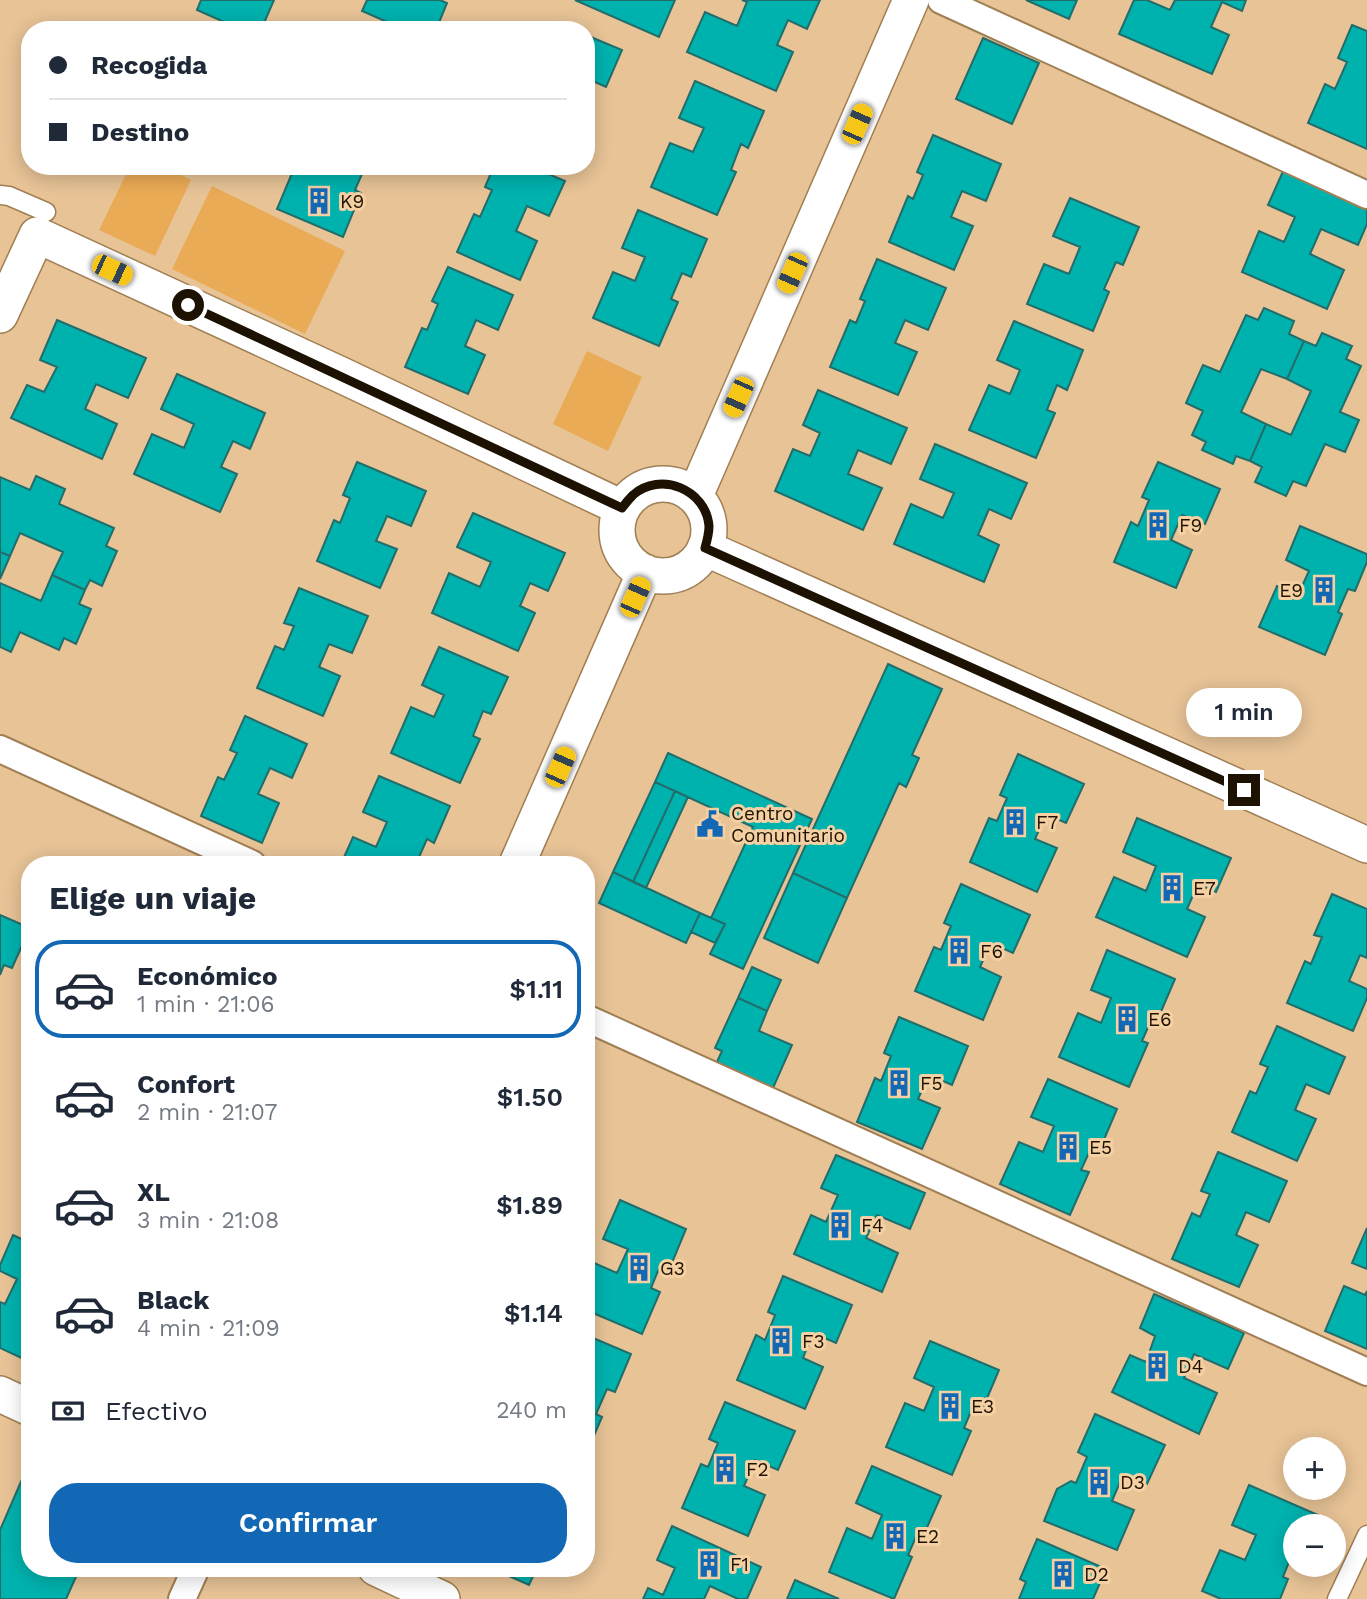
<!DOCTYPE html>
<html lang="es">
<meta charset="utf-8">
<style>
body{margin:0;font-family:"Work Sans",sans-serif;background:#f2f2f3;color:#1f2937;height:100vh;display:flex;flex-direction:column;font-size:26px;white-space:nowrap}
*{box-sizing:border-box;margin:0}
p{font-size:23px;color:#747a83}
.icon{flex:none;width:38px;height:38px;fill:none;stroke:currentColor;stroke-width:2;stroke-linecap:round;stroke-linejoin:round}
.map{position:relative;flex:1;overflow:hidden}
.drawer{position:absolute;left:21px;top:856px;width:574px;height:721px;display:flex;flex-direction:column;background:#fff;border-radius:28px;box-shadow:0 4px 18px #0003}
.drawer>*{flex:none}
.top-card{position:absolute;left:21px;top:21px;width:574px;height:154px;border-radius:28px;box-shadow:0 4px 18px #0003;display:grid;align-content:center;height:154px;padding:0 28px;background:#fff}
.tools{position:absolute;left:1283px;top:1437px;display:grid;gap:14px}
.tools a{display:grid;place-items:center;width:63px;height:63px;border-radius:50%;background:#fff;box-shadow:0 4px 18px #0003;font-size:35px}
.end{position:absolute;width:32px;height:32px;margin:-16px;border:9px solid #1d1102;background:#fff;box-shadow:0 0 0 4px #fff}
.from{border-radius:50%}
.bubble{position:absolute;height:49px;border-radius:24px;background:#fff;box-shadow:0 4px 18px #0003;font-size:23px;font-weight:600;line-height:49px;text-align:center}
.car{position:absolute;width:21px;height:42px;margin:-21px -10px;border-radius:9px;box-shadow:0 0 5px 2px #0007;background:linear-gradient(#f5c518 24%,#345 0 40%,#f5c518 0 76%,#345 0 86%,#f5c518 0)}
.top-card b{display:flex;align-items:center;gap:24px;height:66px;font-size:26px}
.top-card b+b{border-top:2px solid #e0e1e3}
.top-card i{width:18px;height:18px;background:#1f2937}
ul{padding:0;list-style:none}
li{display:flex;align-items:center;gap:21px;height:98px;margin:0 14px 10px;padding:0 14px;border:4px solid transparent;border-radius:28px}
li div{flex:1}
li b{display:block;font-size:26px}
li em{font-style:normal;font-weight:600}
li.active{border-color:#1368b6}
li>.icon{width:63px;height:63px;stroke-width:1.5}
h2{padding:0 28px;font-size:32px;line-height:84px}
.pay{display:flex;align-items:center;gap:18px;height:77px;padding:0 28px;font-size:26px}
.pay p{margin-inline-start:auto}
.cta{display:flex;gap:14px;margin-top:auto;padding:14px 28px}
.cta a{flex:1;height:80px;border-radius:28px;background:#1368b6;color:#fff;font-size:28px;font-weight:600;line-height:80px;text-align:center}
.map>svg:first-child{display:block}
.green{fill:#eaab56}
.building{fill:#00b2ae;stroke:#226d6a;stroke-width:2}
.lines{fill:none;stroke-linecap:round;stroke-linejoin:round}
.service-casing{stroke:#a07f54;stroke-width:21}
.pedestrian-casing{stroke:#a07f54;stroke-width:30}
.minor-casing{stroke:#a07f54;stroke-width:38}
.service{stroke:#fff;stroke-width:18}
.pedestrian{stroke:#fff;stroke-width:26}
.minor{stroke:#fff;stroke-width:35}
.route{stroke:#1d1102;stroke-width:9}
.labels{text-anchor:middle;dominant-baseline:central;stroke-width:6;stroke-linejoin:round;paint-order:stroke}
.poi-label{font-size:19px;fill:#1d1102;stroke:#f5d0a3;text-anchor:start}
</style>
<div class="map">
<svg width="1367" height="1599" viewBox="0 0 1367 1599">
<rect width="100%" height="100%" fill="#e7c396"/>
<path class="green" d="M130,166H162L191,180L155,256L99,230Z
M212,186L345,251L305,334L172,269Z
M587,351L642,377L608,451L553,424Z"/>
<path class="building" d="M201,0H274L261,30H242L197,10Z
M367,0H440L447,3L436,30H381L385,21L362,11Z
M575,0H675L659,37Z
M742,0H820L807,29L788,20L777,45L793,52L776,91L687,52L705,12L737,26L747,2Z
M1026,0H1077L1069,19Z
M1134,0H1147L1170,10L1175,0H1246L1242,11L1222,2L1211,27L1229,35L1212,74L1119,34Z
M1352,25L1367,31V149L1308,123L1325,84L1335,89L1347,62L1338,58Z
M586,35L622,50L606,87L586,78Z
M983,38L1039,63L1012,124L956,99Z
M695,81L764,111L748,148L741,144L731,170L736,172L717,215L651,187L670,143L693,152L704,128L679,118Z
M586,106L594,110L586,129Z
M933,135L1001,164L986,201L962,191L951,217L973,226L954,270L889,242L908,196L913,199L923,175L917,172Z
M295,166H306L319,172L322,166H375L374,170L365,167L355,190L361,193L343,237L277,209Z
M494,166H530L565,181L549,216L527,206L516,231L537,241L520,280L457,252L474,214L480,217L492,190L485,187Z
M1284,169L1367,205V224L1358,245L1321,229L1310,254L1344,270L1327,309L1242,272L1259,231L1284,242L1295,217L1268,205Z
M1070,198L1139,227L1123,265L1116,262L1104,289L1109,292L1093,331L1027,304L1044,264L1069,274L1080,247L1053,236Z
M638,210L707,239L691,277L682,273L671,299L678,302L659,346L593,318L613,272L635,281L645,257L622,248Z
M877,259L946,288L928,330L905,320L895,343L917,352L898,395L830,367L850,320L856,323L865,301L860,299Z
M448,267L513,295L498,330L476,320L465,346L485,355L468,394L405,367L422,328L427,330L438,304L432,301Z
M1264,308L1294,321L1289,334L1304,341L1287,379L1261,369L1241,412L1266,424L1250,461L1236,456L1233,464L1202,450L1206,442L1192,435L1203,411L1186,403L1203,365L1220,372L1246,315L1258,320Z
M57,320L146,358L128,398L96,384L85,409L117,424L102,459L11,418L27,385L44,392L57,367L40,360Z
M1014,321L1083,350L1067,390L1057,385L1047,410L1055,413L1036,458L969,430L989,385L1010,394L1020,370L997,360Z
M1322,333L1352,346L1346,359L1361,366L1340,412L1359,420L1345,452L1325,444L1306,486L1293,481L1286,496L1255,482L1262,467L1250,461L1266,424L1291,435L1311,391L1287,379L1304,341L1316,346Z
M177,374L265,413L250,449L233,441L221,467L237,474L220,512L134,474L152,434L184,448L194,424L161,409Z
M818,390L907,428L891,464L858,450L848,474L882,488L863,530L775,491L793,449L810,456L820,433L803,425Z
M935,444L1027,483L1011,519L989,509L978,535L999,545L984,582L894,544L911,504L943,518L954,493L920,479Z
M357,462L426,491L411,526L387,516L376,541L397,549L380,588L317,561L334,520L340,523L350,498L343,495Z
M1158,462L1220,489L1205,524L1182,515L1171,540L1192,550L1176,588L1114,562L1131,522L1138,526L1149,500L1142,497Z
M36,476L65,489L59,504L114,528L106,546L117,551L102,586L90,580L85,590L52,575L63,552L20,533L10,556L0,552V477L30,490Z
M473,513L565,553L548,591L530,583L520,606L535,613L518,651L432,613L449,573L480,587L491,562L457,547Z
M1300,526L1367,554V562L1355,591L1348,589L1338,612L1342,614L1325,655L1259,627L1277,586L1298,595L1309,571L1286,560Z
M0,552L10,556L0,579Z
M52,575L85,590L79,604L91,609L76,644L64,638L59,650L20,632L11,652L0,647V583L41,601Z
M299,588L368,616L352,653L329,644L319,667L340,676L323,716L257,688L275,646L284,650L294,626L284,623Z
M439,647L508,677L491,714L483,711L473,736L480,739L460,783L391,753L411,707L434,717L444,695L422,685Z
M888,664L942,689L912,755L919,758L906,787L899,783L847,898L793,873Z
M245,716L307,744L292,778L270,768L258,794L279,803L262,843L201,816L218,777L224,780L237,753L230,750Z
M668,753L812,819L743,969L710,954L725,924L711,918L753,827L655,782Z
M1018,754L1084,784L1066,823L1046,814L1035,839L1057,848L1037,892L970,862L989,818L997,821L1007,798L1000,795Z
M379,776L450,806L434,843L427,839L416,864H341L353,837L376,847L387,822L363,812Z
M655,782L675,791L633,882L613,872Z
M675,791L688,797L646,888L633,882Z
M1137,818L1231,858L1216,892L1198,884L1187,909L1205,917L1187,957L1096,917L1114,877L1146,891L1156,866L1123,852Z
M613,872L700,913L686,943L599,903Z
M793,873L847,898L818,963L764,938Z
M961,884L1030,915L1013,953L991,943L980,967L1001,977L983,1020L915,991L934,947L941,950L951,926L944,923Z
M1332,894L1367,909V958L1360,955L1349,981L1367,989V998L1353,1031L1287,1003L1305,961L1311,964L1322,937L1314,935Z
M700,913L725,924L715,943L691,932Z
M0,915L30,928L12,968L4,965L0,975Z
M1107,950L1175,979L1157,1021L1152,1018L1142,1041L1148,1043L1129,1087L1059,1057L1078,1013L1101,1023L1111,998L1091,990Z
M752,967L781,980L767,1011L738,998Z
M738,998L767,1011L759,1031L792,1045L773,1088L716,1064L722,1051L715,1048Z
M899,1017L968,1046L952,1085L929,1075L918,1099L940,1108L922,1149L857,1122L875,1078L881,1081L891,1056L884,1053Z
M1277,1026L1345,1057L1329,1094L1306,1084L1295,1110L1316,1119L1297,1161L1232,1132L1250,1091L1256,1094L1268,1067L1260,1064Z
M586,1043L594,1047L586,1064Z
M1048,1079L1117,1109L1100,1149L1092,1146L1081,1170L1089,1172L1070,1215L1000,1184L1019,1142L1043,1152L1054,1126L1031,1117Z
M1218,1152L1287,1181L1269,1222L1246,1212L1236,1235L1258,1245L1239,1287L1172,1259L1192,1213L1200,1217L1210,1194L1201,1191Z
M836,1155L925,1193L910,1229L877,1215L866,1238L898,1253L882,1292L794,1254L811,1215L826,1222L838,1195L821,1188Z
M620,1200L686,1229L669,1270L660,1266L651,1288L660,1292L642,1334L586,1310V1274L592,1262L617,1273L628,1249L603,1239Z
M1367,1228V1269L1352,1263Z
M13,1235L30,1243V1362L0,1348V1302L5,1304L17,1279L0,1271V1265Z
M783,1276L852,1305L836,1343L813,1333L803,1358L823,1367L805,1409L737,1380L756,1335L765,1340L775,1315L768,1312Z
M1344,1286L1365,1295L1367,1291V1349L1325,1331Z
M1154,1294L1244,1333L1228,1369L1194,1354L1184,1378L1217,1393L1199,1434L1112,1392L1130,1355L1146,1362L1155,1336L1140,1328Z
M586,1335L631,1354L615,1392L607,1389L596,1414L602,1417L586,1454Z
M930,1341L999,1370L983,1408L974,1404L964,1428L971,1431L952,1475L886,1447L905,1403L924,1411L934,1387L914,1378Z
M725,1402L795,1431L778,1470L755,1460L744,1486L765,1495L748,1536L682,1508L701,1464L708,1467L718,1443L709,1439Z
M1095,1414L1165,1445L1147,1484L1123,1475L1112,1501L1134,1510L1117,1550L1044,1521L1057,1489L1071,1481L1076,1483L1087,1457L1078,1452Z
M30,1461V1568H80L66,1599H0V1530Z
M872,1466L941,1496L925,1532L919,1530L908,1555L912,1557L894,1599L829,1572L847,1528L872,1539L882,1515L856,1503Z
M1249,1485L1318,1515L1313,1526H1295V1553L1293,1552L1283,1577L1288,1579L1280,1599H1221L1202,1591L1220,1550L1245,1560L1256,1535L1232,1525Z
M672,1526L761,1567L747,1599H738L710,1586L704,1599H643L648,1588L663,1595L675,1568L657,1560Z
M1037,1539L1106,1569L1093,1599H1019L1026,1582L1020,1579Z
M491,1568H537L529,1585Z
M795,1580L839,1599H787Z"/>
<g class="lines">
<defs>
<path id="service" d="M0,195L9,196L46,212
M1337,1599L1367,1535"/>
<path id="pedestrian" d="M941,0L1367,195
M0,749L252,864
M586,1018L1367,1372
M182,1599L196,1568"/>
<path id="minor" d="M0,315L37,235L339,374L622,508
M617 530a46 46 0 1 1 92 0a46 46 0 1 1-92 0Z
M695,496L911,0
M705,548L1367,845
M517,864L645,572
M0,1394L30,1408
M376,1568L442,1599"/>
</defs>
<use href="#service" class="service-casing"/>
<use href="#pedestrian" class="pedestrian-casing"/>
<use href="#minor" class="minor-casing"/>
<use href="#service" class="service"/>
<use href="#pedestrian" class="pedestrian"/>
<use href="#minor" class="minor"/>
</g>
<g class="lines">
<path class="route" d="M188,305L622,508C625,504 629,499 633,495C660,471 706,489 709,526C709,533 707,541 705,548L1244,790"/>
</g>
<defs>
<symbol id="building-bare" viewBox="-9 -9 18 18"><path d="M-4-6H4V6H1V3H-1V6H-4ZM-2.5-4.3h1.7v1.8h-1.7ZM.8-4.3h1.7v1.8H.8ZM-2.5-1h1.7V.8h-1.7ZM.8-1h1.7V.8H.8Z" fill="#1368b6" stroke="#f5d0a3" stroke-width="2.5" paint-order="stroke"/></symbol>
<symbol id="civic-bare" viewBox="-9 -9 18 18"><path d="M-.6-6.5H3V-4.5H.6V-3L4-1V1h2V6H-6V1h2V-1L-.6-3ZM-1.2 2.5V6h2.4V2.5Z" fill="#1368b6" stroke="#f5d0a3" stroke-width="2.5" paint-order="stroke"/></symbol>
</defs>
<g fill-rule="evenodd">
<use href="#building-bare" x="300" y="182" width="38" height="38"/>
<use href="#building-bare" x="1139" y="506" width="38" height="38"/>
<use href="#building-bare" x="1305" y="571" width="38" height="38"/>
<use href="#building-bare" x="996" y="803" width="38" height="38"/>
<use href="#civic-bare" x="691" y="805" width="38" height="38"/>
<use href="#building-bare" x="1153" y="869" width="38" height="38"/>
<use href="#building-bare" x="940" y="932" width="38" height="38"/>
<use href="#building-bare" x="1108" y="1000" width="38" height="38"/>
<use href="#building-bare" x="880" y="1064" width="38" height="38"/>
<use href="#building-bare" x="1049" y="1128" width="38" height="38"/>
<use href="#building-bare" x="821" y="1206" width="38" height="38"/>
<use href="#building-bare" x="620" y="1249" width="38" height="38"/>
<use href="#building-bare" x="762" y="1322" width="38" height="38"/>
<use href="#building-bare" x="1138" y="1347" width="38" height="38"/>
<use href="#building-bare" x="931" y="1387" width="38" height="38"/>
<use href="#building-bare" x="706" y="1450" width="38" height="38"/>
<use href="#building-bare" x="1080" y="1463" width="38" height="38"/>
<use href="#building-bare" x="876" y="1517" width="38" height="38"/>
<use href="#building-bare" x="690" y="1545" width="38" height="38"/>
<use href="#building-bare" x="1044" y="1555" width="38" height="38"/>
</g>
<g class="labels">
<g class="poi-label">
<text x="340" y="201">K9</text>
<text x="1179" y="525">F9</text>
<text x="1303" y="590" text-anchor="end">E9</text>
<text x="731" y="813">Centro<tspan x="731" dy="22">Comunitario</tspan></text>
<text x="1036" y="822">F7</text>
<text x="1193" y="888">E7</text>
<text x="980" y="951">F6</text>
<text x="1148" y="1019">E6</text>
<text x="920" y="1083">F5</text>
<text x="1089" y="1147">E5</text>
<text x="861" y="1225">F4</text>
<text x="660" y="1268">G3</text>
<text x="802" y="1341">F3</text>
<text x="1178" y="1366">D4</text>
<text x="971" y="1406">E3</text>
<text x="746" y="1469">F2</text>
<text x="1120" y="1482">D3</text>
<text x="916" y="1536">E2</text>
<text x="730" y="1564">F1</text>
<text x="1084" y="1574">D2</text>
</g>
</g>
</svg>
<div class="tools">
<a>+</a>
<a>−</a>
</div>
<i class="end from" style="left:188px;top:305px"></i>
<i class="end" style="left:1244px;top:790px"></i>
<div class="bubble" style="left:1186px;top:688px;width:116px">1 min</div>
<i class="car" style="left:857px;top:124px;rotate:24deg"></i>
<i class="car" style="left:112px;top:270px;rotate:115deg"></i>
<i class="car" style="left:792px;top:273px;rotate:204deg"></i>
<i class="car" style="left:738px;top:397px;rotate:204deg"></i>
<i class="car" style="left:635px;top:597px;rotate:24deg"></i>
<i class="car" style="left:560px;top:767px;rotate:24deg"></i>
<div class="top-card">
<b><i class="from"></i>Recogida</b>
<b><i></i>Destino</b>
</div>
<section class="drawer">
<h2>Elige un viaje</h2>
<ul>
<li class="active"><svg class="icon" aria-label="car" viewBox="0 0 24 24"><path d="M5 17H2v-5l4-1 3-4h7l3 4 3 1v5h-3M9 17h6M6 11h13"/><circle cx="7" cy="17" r="2"/><circle cx="17" cy="17" r="2"/></svg><div><b>Económico</b><p>1 min · 21:06</p></div><em>$1.11</em></li>
<li><svg class="icon" aria-label="car" viewBox="0 0 24 24"><path d="M5 17H2v-5l4-1 3-4h7l3 4 3 1v5h-3M9 17h6M6 11h13"/><circle cx="7" cy="17" r="2"/><circle cx="17" cy="17" r="2"/></svg><div><b>Confort</b><p>2 min · 21:07</p></div><em>$1.50</em></li>
<li><svg class="icon" aria-label="car" viewBox="0 0 24 24"><path d="M5 17H2v-5l4-1 3-4h7l3 4 3 1v5h-3M9 17h6M6 11h13"/><circle cx="7" cy="17" r="2"/><circle cx="17" cy="17" r="2"/></svg><div><b>XL</b><p>3 min · 21:08</p></div><em>$1.89</em></li>
<li><svg class="icon" aria-label="car" viewBox="0 0 24 24"><path d="M5 17H2v-5l4-1 3-4h7l3 4 3 1v5h-3M9 17h6M6 11h13"/><circle cx="7" cy="17" r="2"/><circle cx="17" cy="17" r="2"/></svg><div><b>Black</b><p>4 min · 21:09</p></div><em>$1.14</em></li>
</ul>
<div class="pay"><svg class="icon" aria-label="cash" viewBox="0 0 24 24"><path d="M3 7h18v10H3z"/><circle cx="12" cy="12" r="2"/></svg>Efectivo<p>240 m</p></div>
<div class="cta"><a>Confirmar</a></div>
</section>
</div>
